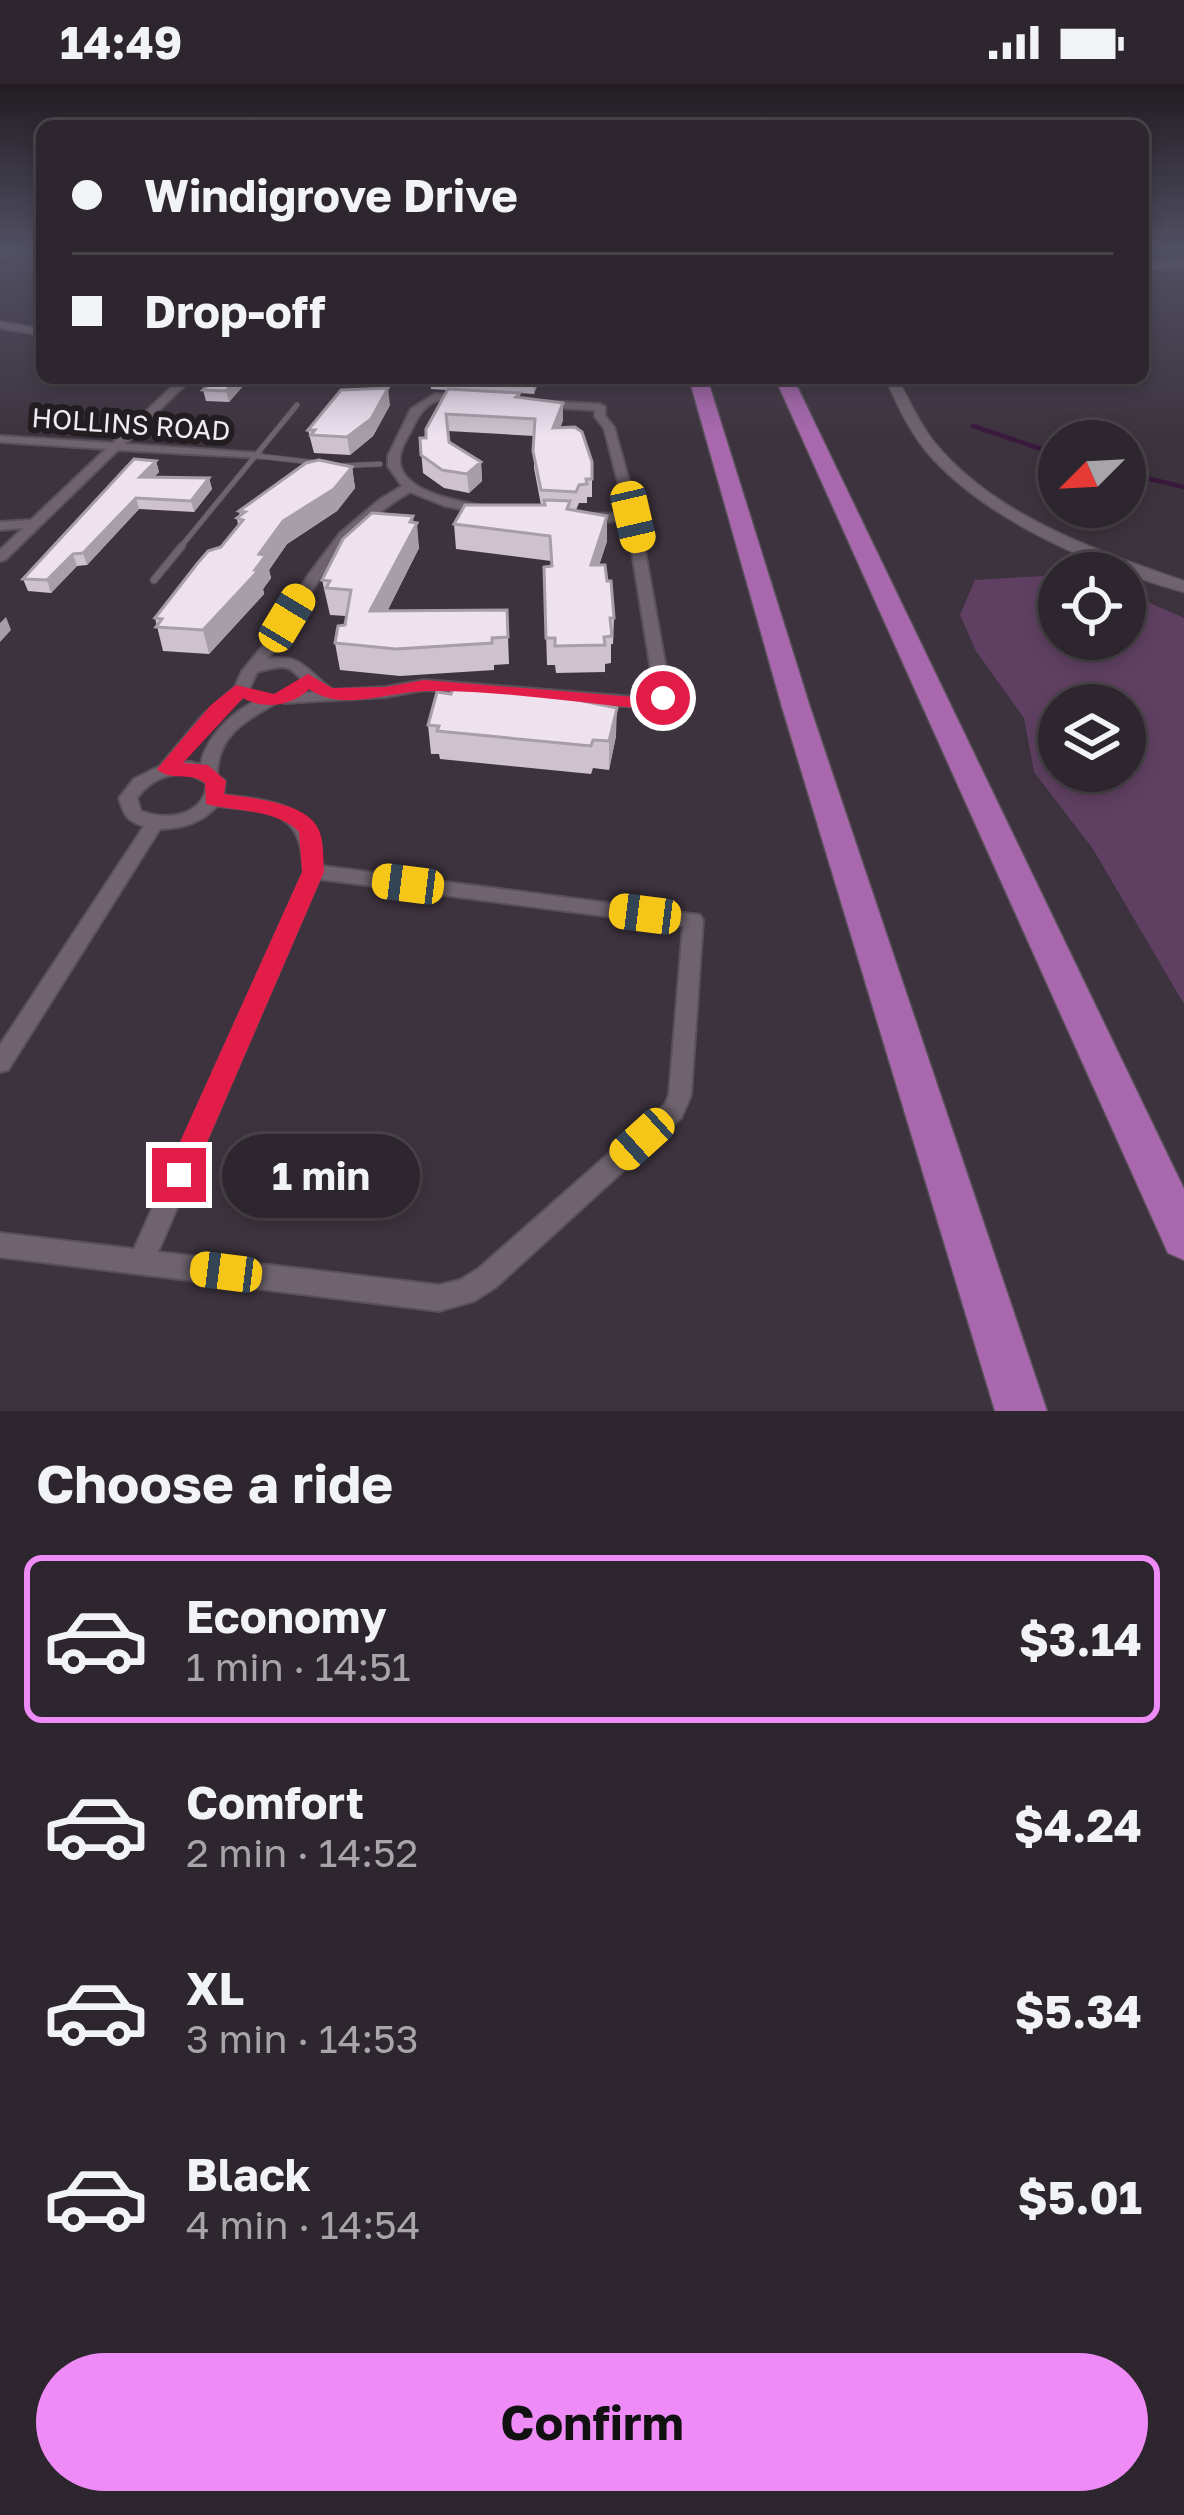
<!DOCTYPE html>
<meta charset="utf-8">
<style>
body{margin:0;font-family:"Golos Text",sans-serif;background:#362e36;color:#f1f3f6;height:100vh;display:flex;flex-direction:column;font-size:45px;white-space:nowrap}
*{box-sizing:border-box;margin:0}
p{font-size:39px;color:#a7a5aa}
.icon{flex:none;width:66px;height:66px;fill:none;stroke:currentColor;stroke-width:2;stroke-linecap:round;stroke-linejoin:round}
.map{position:relative;height:1327px;overflow:hidden}
.drawer{display:flex;flex-direction:column;background:#2e262e;flex:1}
.drawer>*{flex:none}
.top-card{position:absolute;left:36px;top:36px;width:1113px;height:264px;border-radius:18px;box-shadow:0 6px 18px #0003,0 0 0 3px #49434a;display:grid;align-content:center;height:264px;padding:0 36px;background:#2e262e}
.needle{width:78px;rotate:246deg}
.buttons{position:absolute;left:1038px;top:336px;display:grid;gap:24px}
.buttons a{display:grid;place-items:center;width:108px;height:108px;border-radius:50%;background:#2e262e;box-shadow:0 6px 18px #0003,0 0 0 3px #49434a;font-size:60px}
.end{position:absolute;width:54px;height:54px;margin:-27px;border:15px solid #e11d48;background:#fff;box-shadow:0 0 0 6px #fff}
.from{border-radius:50%}
.bubble{position:absolute;height:84px;border-radius:42px;background:#2e262e;box-shadow:0 6px 18px #0003,0 0 0 3px #49434a;font-size:39px;font-weight:700;line-height:84px;text-align:center}
.car{position:absolute;width:36px;height:72px;margin:-36px -18px;border-radius:15px;box-shadow:0 0 9px 3px #0007;background:linear-gradient(#f5c518 24%,#345 0 40%,#f5c518 0 76%,#345 0 86%,#f5c518 0)}
.top-card b{display:flex;align-items:center;gap:42px;height:114px;font-size:45px}
.top-card b+b{border-top:3px solid #49434a}
.top-card i{width:30px;height:30px;background:#f1f3f6}
ul{padding:0;list-style:none}
li{display:flex;align-items:center;gap:36px;height:168px;margin:0 24px 18px;padding:0 12px;border:6px solid transparent;border-radius:18px}
li div{flex:1}
li b{display:block;font-size:45px}
li em{font-style:normal;font-weight:700}
li.active{border-color:#ef8bf7}
li>.icon{width:108px;height:108px;stroke-width:1.5}
h2{padding:0 36px;font-size:54px;line-height:144px}
.action{display:flex;gap:24px;margin-top:auto;padding:24px 36px}
.action a{flex:1;height:138px;border-radius:72px;background:#ef8bf7;color:#111;font-size:48px;font-weight:700;line-height:138px;text-align:center}
.status{display:flex;justify-content:space-between;align-items:center;height:84px;padding:0 60px;background:#2e262e;direction:ltr}
.status svg{height:33px;fill:currentColor}
.map>svg:first-child{display:block}
.green{fill:#604062;fill-rule:evenodd}
.lines{fill:none;stroke-linecap:round;stroke-linejoin:round}
.stream{stroke:#39193c;stroke-width:4.5}
.service-far1-casing{stroke:#595159;stroke-width:6}
.service-casing{stroke:#595159;stroke-width:9}
.minor-casing{stroke:#595159;stroke-width:4}
.tertiary-casing{stroke:#595159;stroke-width:3}
.motorway-casing{stroke:#595159;stroke-width:3}
.service-far1{stroke:#6e636e;stroke-width:4.5}
.service{stroke:#6e636e;stroke-width:6}
.minor{fill:#6e636e;fill-rule:evenodd}
.tertiary{fill:#6e636e;fill-rule:evenodd}
.motorway{fill:#a968ae;fill-rule:evenodd}
.wall{fill:#cdc2ce}
.shaded-wall{fill:#a79ea7}
.building{fill:#eee2ef;stroke:#a79ea7;stroke-width:3}
.route{fill:#e11d48}
.labels{text-anchor:middle;dominant-baseline:central;stroke-width:12;stroke-linejoin:round;paint-order:stroke}
.far-street-label{font-size:27px;fill:#f0eaf1;stroke:#211d21}
</style>
<div class="status"><b>14:49</b><svg viewBox="0 0 49 12"><path d="M0 12V9h3v3zM5 12V6h3v6zM10 12V3h3v9zM15 12V0h3v12zM26 1h20v11H26zM47 4h2v5h-2z"/></svg></div>
<div class="map">
<svg width="1184" height="1327" viewBox="0 0 1184 1327">
<rect width="100%" height="100%" fill="#3d333e"/>
<path class="green" d="M1059,491V555H1125V508L1184,534V920L1093,765L1034,688L1024,634L976,567L960,531L975,496ZM1059,621H1125V687H1059Z"/>
<g class="lines">
<path class="stream" d="M973,342L1059,371
M1125,389L1184,403"/>
<defs>
<path id="service-far1" d="M258,372L319,379
M339,382L380,380
M179,465L297,321"/>
<path id="service" d="M154,496L182,462"/>
<path id="minor" d="M23,166H41L0,174V170Z
M0,238L42,245V251L0,244Z
M181,294H192L125,360L258,369L262,370V374L118,366L5,476L0,477V466L23,444L0,446V438L31,436L106,365L0,358V352L113,359Z
M435,310L461,312L466,315C457,318 449,314 439,316C426,319 418,332 413,343C408,353 398,367 400,379C404,410 464,418 489,423L491,426L485,430L445,422L410,408C366,434 336,467 310,510C296,532 284,556 267,575C303,569 307,588 333,606L386,603L424,596L647,614L655,611L627,437L588,438L582,434L588,430L626,429L604,344L595,333V326L541,323L536,320L541,317L600,320L605,323V332L614,343L639,433L671,613L649,624L424,606L386,613L285,619L279,617L277,614L279,611L315,608C288,585 295,577 257,588L248,608L215,637L181,678H191L201,681C204,652 246,612 276,613L278,616L276,619C244,638 218,651 217,691L225,697L223,711C275,717 318,719 322,782L700,831L703,836L691,1011L681,1034L496,1203L474,1217L439,1227L0,1173V1149L134,1165L304,788C301,724 271,728 217,722C202,739 182,744 160,745L8,986L0,988V961L144,742C126,737 124,730 119,714L134,695L160,682L203,631L235,603L242,587L267,557L309,490L340,449L379,416L402,402L388,382V372L411,325ZM188,689L207,699C204,733 167,737 141,727L137,714C150,696 166,690 188,689ZM319,795L683,842L669,1011L665,1020L478,1185L460,1196L439,1201L158,1168Z"/>
<path id="tertiary" d="M1184,177V183L1143,185V179Z
M885,294H897C909,316 919,339 934,358C994,432 1097,467 1184,497V508C1098,484 984,436 926,367C908,345 897,319 885,294Z"/>
<path id="motorway" d="M689,294H707L810,623L1047,1327H995L782,623Z
M775,294H793L1184,1105V1176L1168,1169Z"/>
</defs>
<use href="#service-far1" class="service-far1-casing"/>
<use href="#service" class="service-casing"/>
<use href="#minor" class="minor-casing"/>
<use href="#tertiary" class="tertiary-casing"/>
<use href="#motorway" class="motorway-casing"/>
<use href="#service-far1" class="service-far1"/>
<use href="#service" class="service"/>
<use href="#minor" class="minor"/>
<use href="#tertiary" class="tertiary"/>
<use href="#motorway" class="motorway"/>
</g>
<path class="wall" d="M250,294L229,318L206,317L203,306Z
M430,294H540L534,310L520,309V313L563,336L560,344L592,378V413H587V419H579L576,426L607,432V457L599,481L614,534L613,560H611V579L605,580V588L556,589L555,581H547L544,483L551,482V477L456,465L454,440L541,421L534,384V352L448,347L449,358L481,378L482,397L469,409L444,404L423,389L420,354H426L448,306L431,305Z
M390,321L373,352L350,371L314,369L308,346Z
M156,377L159,388L154,393L209,394L212,405L194,428L139,425L87,481L77,482L51,509L28,507L23,495Z
M352,383L355,404L337,427L287,460L269,486L271,494L263,505L264,510L209,570L163,567L155,534L221,463L238,441L237,434L240,432L239,427Z
M414,438L419,464L387,527L507,526L509,580L494,581V586L400,592L340,586L335,559L345,541L346,532L330,531L322,496Z
M428,641L616,652L609,686L593,684L591,690L440,675L439,670H431Z"/>
<path class="shaded-wall" d="M238,294H250L229,318L226,307Z
M533,294H540L534,310Z
M388,304L390,321L373,352L350,371L347,353Z
M563,319V336L554,362L553,344Z
M156,377L159,388L143,404L140,393Z
M481,378L482,397L469,409L467,390Z
M352,383L355,404L337,427L287,460L269,486L271,494L263,505L264,510L209,570L203,546L283,437Z
M209,394L212,405L194,428L191,417Z
M136,414L139,425L87,481L83,469Z
M413,432L414,443L417,439L419,464L374,554L370,527Z
M607,432V457L591,507V481Z
M73,470L77,482L51,509L47,496Z
M6,533L11,546L0,558V539Z
M617,624L616,652L609,686V657Z"/>
<path class="building" d="M215,294H238L226,307L203,306Z
M388,304L371,335L347,353L311,351L315,346H308L341,306Z
M448,305L520,309L516,313L563,319L553,344L575,343L582,348L592,378V395H586L587,400L579,401L576,408L541,406L533,367L535,335L446,330L449,358L481,378L467,390L442,386L421,371L420,354H426V345Z
M134,375L156,377L140,393L209,394L191,417L136,414L83,469L73,470L47,496L23,495Z
M319,376L352,383L334,405L283,437L259,470L266,471L255,486H259L203,546L156,543L162,535L155,534L197,480L208,467L221,463L243,436L237,434L245,428L239,427L306,379Z
M544,416L570,417L567,425L607,432L591,481H605L607,497H611L614,534H610L612,552L604,553L605,561L555,562V554H546L544,483L552,482L550,452L454,440L465,421H545Z
M372,429L413,432L410,438L417,439L370,527L507,526L508,553L492,554V559L396,565L335,559L338,542L345,541L351,506L326,504L330,497L322,496L343,455Z
M453,605L544,609L617,624L609,657L593,656L591,662L437,647L439,642L428,641L437,608L451,610Z"/>
<linearGradient id="sky" x2="0" y2="1"><stop stop-color="#221c22"/><stop offset="0.47" stop-color="#515063"/><stop offset="1" stop-color="#515063" stop-opacity="0"/></linearGradient>
<rect width="1184" height="352" fill="url(#sky)"/>
<path class="route" d="M308,590L332,604L386,603L424,596L647,614L663,608L672,614L649,625C576,619 500,606 427,607C389,607 343,629 309,605C293,622 264,626 243,614L183,679L208,681L226,697L224,710C251,714 311,718 320,749C324,760 323,776 324,788L189,1100L179,1104L169,1100L165,1091L302,788L299,748C277,725 236,728 206,720L205,699C190,687 169,698 157,685L211,621L236,601L274,610Z"/>
<g class="labels">
<g class="far-street-label">
<text transform="translate(131 340) rotate(4)">HOLLINS ROAD</text>
</g>
</g>
</svg>
<div class="buttons">
<a><svg class="needle" viewBox="-14 -14 28 28"><path d="M0-13l5 13h-10z" fill="#e53935"/><path d="M0 13l5-13h-10z" fill="#a7a5aa"/></svg></a>
<a><svg class="icon" aria-label="locate" viewBox="0 0 24 24"><circle cx="12" cy="12" r="6"/><path d="M12 2v4M12 18v4M2 12h4M18 12h4"/></svg></a>
<a><svg class="icon" aria-label="layers" viewBox="0 0 24 24"><path d="M12 4l9 5-9 5-9-5zM3 14l9 5 9-5"/></svg></a>
</div>
<i class="end from" style="left:663px;top:614px"></i>
<i class="end" style="left:179px;top:1091px"></i>
<div class="bubble" style="left:222px;top:1050px;width:198px">1 min</div>
<i class="car" style="left:633px;top:433px;rotate:167deg"></i>
<i class="car" style="left:287px;top:534px;rotate:31deg"></i>
<i class="car" style="left:408px;top:800px;rotate:277deg"></i>
<i class="car" style="left:645px;top:830px;rotate:277deg"></i>
<i class="car" style="left:642px;top:1055px;rotate:228deg"></i>
<i class="car" style="left:226px;top:1188px;rotate:277deg"></i>
<div class="top-card">
<b><i class="from"></i>Windigrove Drive</b>
<b><i></i>Drop-off</b>
</div>
</div>
<section class="drawer">
<h2>Choose a ride</h2>
<ul>
<li class="active"><svg class="icon" aria-label="car" viewBox="0 0 24 24"><path d="M5 17H2v-5l4-1 3-4h7l3 4 3 1v5h-3M9 17h6M6 11h13"/><circle cx="7" cy="17" r="2"/><circle cx="17" cy="17" r="2"/></svg><div><b>Economy</b><p>1 min · 14:51</p></div><em>$3.14</em></li>
<li><svg class="icon" aria-label="car" viewBox="0 0 24 24"><path d="M5 17H2v-5l4-1 3-4h7l3 4 3 1v5h-3M9 17h6M6 11h13"/><circle cx="7" cy="17" r="2"/><circle cx="17" cy="17" r="2"/></svg><div><b>Comfort</b><p>2 min · 14:52</p></div><em>$4.24</em></li>
<li><svg class="icon" aria-label="car" viewBox="0 0 24 24"><path d="M5 17H2v-5l4-1 3-4h7l3 4 3 1v5h-3M9 17h6M6 11h13"/><circle cx="7" cy="17" r="2"/><circle cx="17" cy="17" r="2"/></svg><div><b>XL</b><p>3 min · 14:53</p></div><em>$5.34</em></li>
<li><svg class="icon" aria-label="car" viewBox="0 0 24 24"><path d="M5 17H2v-5l4-1 3-4h7l3 4 3 1v5h-3M9 17h6M6 11h13"/><circle cx="7" cy="17" r="2"/><circle cx="17" cy="17" r="2"/></svg><div><b>Black</b><p>4 min · 14:54</p></div><em>$5.01</em></li>
</ul>
<div class="action"><a>Confirm</a></div>
</section>
